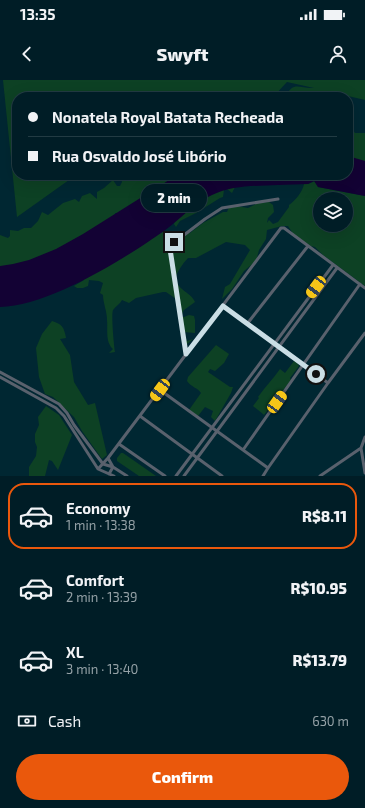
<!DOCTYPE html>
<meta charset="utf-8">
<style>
body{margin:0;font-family:"Exo 2",sans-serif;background:#0a262e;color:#f1f3f6;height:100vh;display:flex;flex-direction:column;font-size:15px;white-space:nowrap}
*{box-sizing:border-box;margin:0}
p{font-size:13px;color:#95a2a7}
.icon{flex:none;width:22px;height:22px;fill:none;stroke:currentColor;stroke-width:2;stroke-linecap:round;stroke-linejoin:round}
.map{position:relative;height:396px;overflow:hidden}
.drawer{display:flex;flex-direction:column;background:#001d26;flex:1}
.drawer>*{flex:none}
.top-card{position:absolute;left:12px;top:12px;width:341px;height:88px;border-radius:16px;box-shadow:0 4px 16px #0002,0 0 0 1px #223b43;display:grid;align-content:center;height:88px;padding:0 16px;background:#001d26}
.tools{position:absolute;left:313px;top:112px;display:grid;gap:8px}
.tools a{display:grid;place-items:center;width:40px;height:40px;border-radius:50%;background:#001d26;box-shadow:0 4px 16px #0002,0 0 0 1px #223b43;font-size:20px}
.end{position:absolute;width:18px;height:18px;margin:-9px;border:5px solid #cadee5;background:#111;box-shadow:0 0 0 2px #111}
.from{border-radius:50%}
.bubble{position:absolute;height:28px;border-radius:14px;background:#001d26;box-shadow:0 4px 16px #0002,0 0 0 1px #223b43;font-size:13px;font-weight:800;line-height:28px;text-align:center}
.car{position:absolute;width:12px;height:24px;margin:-12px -6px;border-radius:5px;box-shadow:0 0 3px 1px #0007;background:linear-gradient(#f5c518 24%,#345 0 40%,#f5c518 0 76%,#345 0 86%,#f5c518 0)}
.top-card b{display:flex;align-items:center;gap:14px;height:38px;font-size:15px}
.top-card b+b{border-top:1px solid #223b43}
.top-card i{width:10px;height:10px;background:#f1f3f6}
ul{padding:7px 0 0;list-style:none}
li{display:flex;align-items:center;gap:12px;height:66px;margin:0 8px 6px;padding:0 8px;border:2px solid transparent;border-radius:16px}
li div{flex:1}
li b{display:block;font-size:15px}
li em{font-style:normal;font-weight:800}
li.current{border-color:#ea580c}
li>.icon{width:36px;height:36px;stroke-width:1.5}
.pay{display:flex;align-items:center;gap:10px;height:44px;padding:0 16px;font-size:15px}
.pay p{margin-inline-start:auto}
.cta{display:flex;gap:8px;margin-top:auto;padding:8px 16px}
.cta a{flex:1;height:46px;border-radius:24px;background:#ea580c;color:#fff;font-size:16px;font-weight:800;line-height:46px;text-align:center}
.status{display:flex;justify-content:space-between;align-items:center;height:28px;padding:0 20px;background:#001d26;direction:ltr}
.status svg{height:11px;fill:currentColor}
header{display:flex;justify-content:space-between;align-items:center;height:52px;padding:0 16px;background:#001d26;font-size:18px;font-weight:800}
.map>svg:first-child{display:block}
.green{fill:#0d4124;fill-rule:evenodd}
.water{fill:#130234}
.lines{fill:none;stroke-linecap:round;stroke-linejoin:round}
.minor{stroke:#59616d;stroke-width:3}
.route{stroke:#cadee5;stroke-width:5}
</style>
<div class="status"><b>13:35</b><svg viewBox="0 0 49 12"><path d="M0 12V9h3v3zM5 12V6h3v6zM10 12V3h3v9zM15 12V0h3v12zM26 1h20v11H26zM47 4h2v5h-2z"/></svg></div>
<header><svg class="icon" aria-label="back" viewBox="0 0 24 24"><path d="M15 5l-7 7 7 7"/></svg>Swyft<svg class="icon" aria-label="person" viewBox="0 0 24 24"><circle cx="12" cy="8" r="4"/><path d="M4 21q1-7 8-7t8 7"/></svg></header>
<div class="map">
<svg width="365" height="396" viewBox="0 0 365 396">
<rect width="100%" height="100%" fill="#002732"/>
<path class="green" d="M3,0H365V20L327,11L333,17H285C294,0 299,9 314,8L287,2L273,17H17V95H76L17,137Z
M348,42L355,53H365V87L348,84Z
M120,95H177L121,133H115L116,138L64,170L0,191V155L8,158L10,156V150L18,151L24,148H31L38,141L42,132L48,135L63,123L75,119L79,122L82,116L90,113L97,119V112L104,108L113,100L117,106H120L122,102Z
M315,101L318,107L365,116V206L323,175L315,167L311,166L294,155L288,146H282L267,150L266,159L259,170L256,181L244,191L232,209L222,219L225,207L230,204L250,170L245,165L226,162L196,178H188C182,184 178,191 175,198C179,212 191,212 195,222L184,230L182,234V237H184L189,235L194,236L195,240V253L184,252L187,261L193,259L185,266L179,221L166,212H163L136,218L129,223L122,220C120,224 116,226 113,230C111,234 114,266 115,272L109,273L113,269C105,262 108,249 107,240C107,231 103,223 103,215L100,213L103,203L99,201L89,200L88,206L83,208H77L74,206L84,200L80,198L163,151L166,153L167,160L176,159L183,152L190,153L203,143L223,132H227L229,127L236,126L248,128L258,123L269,122L273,125L274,132L268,138L267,143L269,140L273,144L278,142L289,127V125C295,121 303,111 304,104H308ZM320,119H346V145H320Z
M233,102H239L241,104L235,107L232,113L227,109L224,110L223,117L220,118L196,133L180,141L176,147L174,144L176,137L191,121L199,119L209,110Z
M52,241C62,244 64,247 66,258L60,259L70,275L74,302L88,325L95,323L107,375L102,379L82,351L74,337L53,317L45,314L39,297L36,268L42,254Z
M216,265L229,274L224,283L215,291L210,289L208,292L230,307H233L231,313L215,341L211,337L213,331L205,327L198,336L189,330L201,313C198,308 191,307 187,301L188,297Z
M294,281L297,283L299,286L290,298L291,300L264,335L263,334L253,326L259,318L258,317C265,307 273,299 280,289L285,293Z
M46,326L59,335L72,355L58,390L52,381L49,380L45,396H29V387L36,376L37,367L35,362V354L39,345L38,337Z
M121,373H123L156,396H139L117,381V378Z"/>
<path class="water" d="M348,76L365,81V116L318,107L314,101L308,104C298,104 288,105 278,105C256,106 233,105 212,115C193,123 180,140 164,151C124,179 49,226 0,227V186L13,184L29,180L56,169L83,154L177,95H348Z"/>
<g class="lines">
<path class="minor" d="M223,226L328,303
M247,244L308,166
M186,274L170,169L171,165L205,139L222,128L278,119
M0,292L59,324L67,333L74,345L103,384L113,387L127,396
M0,297L56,328L64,336L98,389L114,396
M160,310L268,388
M140,336L222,396
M119,364L165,396
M361,368L365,393
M243,370L360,204
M108,378L113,387L109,394
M98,389L108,378L281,148H284L365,208
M176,396L333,185
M184,396L337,188
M263,396L268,388L328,303L365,253
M320,396L361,368L365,357"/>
</g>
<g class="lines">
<path class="route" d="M174,162L170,169L186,274L223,226L316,294"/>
</g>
</svg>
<div class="tools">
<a><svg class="icon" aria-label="layers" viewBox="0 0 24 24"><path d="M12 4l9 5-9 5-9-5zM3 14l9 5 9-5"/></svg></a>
</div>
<i class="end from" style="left:316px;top:294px"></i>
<i class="end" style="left:174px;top:162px"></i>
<div class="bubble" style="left:141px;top:104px;width:66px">2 min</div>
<i class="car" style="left:316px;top:207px;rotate:217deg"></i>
<i class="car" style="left:160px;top:310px;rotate:217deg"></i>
<i class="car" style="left:277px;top:322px;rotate:36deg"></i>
<div class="top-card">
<b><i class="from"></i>Nonatela Royal Batata Recheada</b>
<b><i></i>Rua Osvaldo José Libório</b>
</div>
</div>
<section class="drawer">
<ul>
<li class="current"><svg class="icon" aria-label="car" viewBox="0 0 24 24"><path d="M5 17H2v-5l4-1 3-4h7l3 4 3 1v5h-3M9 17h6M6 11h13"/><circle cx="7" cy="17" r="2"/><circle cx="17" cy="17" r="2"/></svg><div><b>Economy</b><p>1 min · 13:38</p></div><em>R$8.11</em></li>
<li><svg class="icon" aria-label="car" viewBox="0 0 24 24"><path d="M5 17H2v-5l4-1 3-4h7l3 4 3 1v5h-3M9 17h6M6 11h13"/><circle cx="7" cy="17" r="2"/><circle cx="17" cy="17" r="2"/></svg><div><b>Comfort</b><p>2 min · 13:39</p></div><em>R$10.95</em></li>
<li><svg class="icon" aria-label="car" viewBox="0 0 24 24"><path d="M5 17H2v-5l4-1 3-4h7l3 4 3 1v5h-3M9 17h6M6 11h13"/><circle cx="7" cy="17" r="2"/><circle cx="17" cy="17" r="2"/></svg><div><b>XL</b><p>3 min · 13:40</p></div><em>R$13.79</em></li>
</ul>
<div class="pay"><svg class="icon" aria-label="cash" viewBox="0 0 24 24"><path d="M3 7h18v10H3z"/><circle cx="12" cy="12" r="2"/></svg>Cash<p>630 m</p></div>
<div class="cta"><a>Confirm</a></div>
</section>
